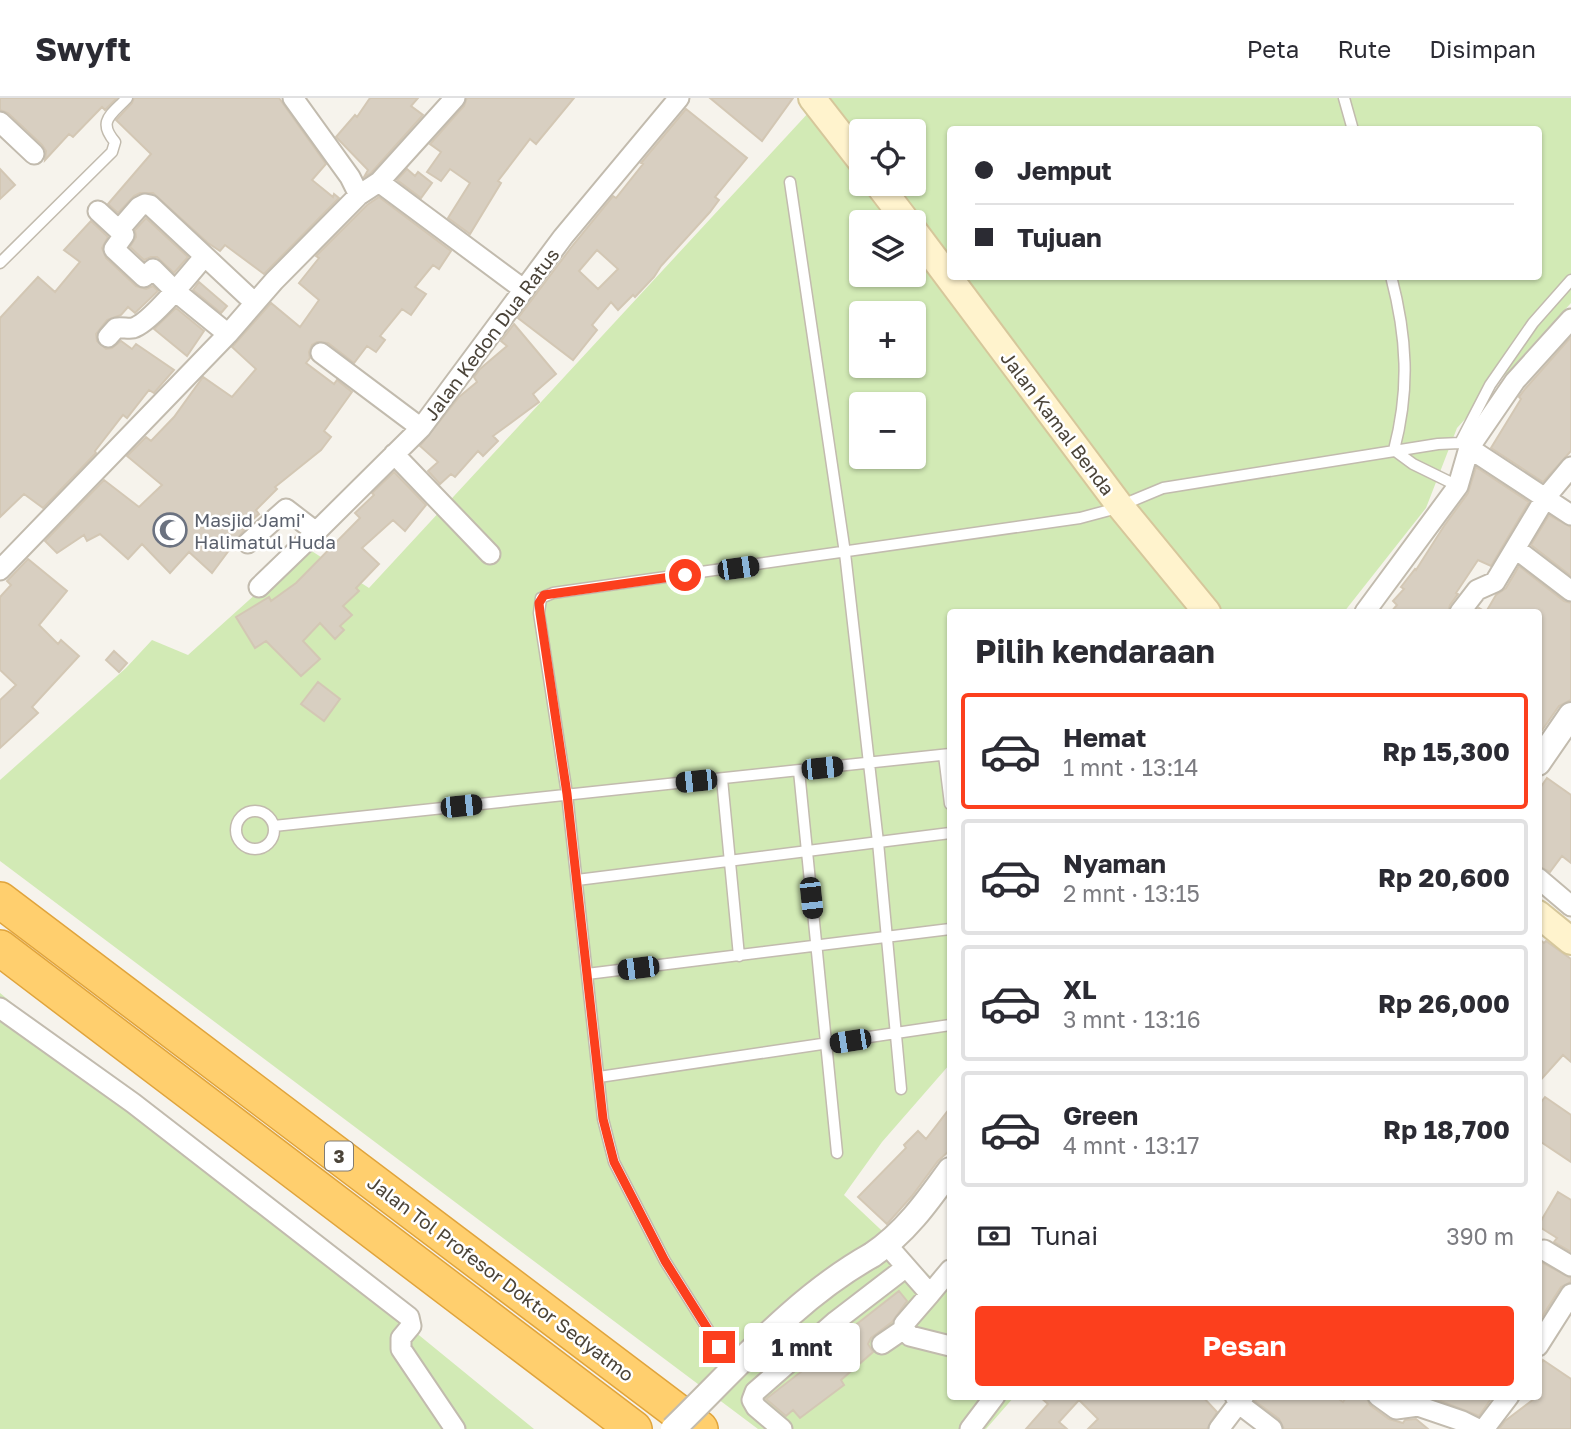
<!DOCTYPE html>
<html lang="id">
<meta charset="utf-8">
<style>
body{margin:0;font-family:"Golos Text",sans-serif;background:#f7f7f7;color:#2b2b33;height:100vh;display:flex;flex-direction:column;font-size:26px;white-space:nowrap}
*{box-sizing:border-box;margin:0}
p{font-size:23px;color:#7c7c81}
.icon{flex:none;width:38px;height:38px;fill:none;stroke:currentColor;stroke-width:2;stroke-linecap:round;stroke-linejoin:round}
.map{position:relative;flex:1;overflow:hidden}
.sheet{position:absolute;left:947px;top:511px;width:595px;height:791px;display:flex;flex-direction:column;background:#fff;border-radius:7px;box-shadow:0 2px 5px #0004}
.sheet>*{flex:none}
.banner{position:absolute;left:947px;top:28px;width:595px;height:154px;border-radius:7px;box-shadow:0 2px 5px #0004;display:grid;align-content:center;height:154px;padding:0 28px;background:#fff}
.tools{position:absolute;left:849px;top:21px;display:grid;gap:14px}
.tools a{display:grid;place-items:center;width:77px;height:77px;border-radius:7px;background:#fff;box-shadow:0 2px 5px #0004;font-size:35px}
.end{position:absolute;width:32px;height:32px;margin:-16px;border:9px solid #fc3f1d;background:#fff;box-shadow:0 0 0 4px #fff}
.from{border-radius:50%}
.bubble{position:absolute;height:49px;border-radius:7px;background:#fff;box-shadow:0 2px 5px #0004;font-size:23px;font-weight:700;line-height:49px;text-align:center}
.car{position:absolute;width:21px;height:42px;margin:-21px -10px;border-radius:9px;box-shadow:0 0 5px 2px #0007;background:linear-gradient(#222 24%,#8ab4d8 0 40%,#222 0 76%,#8ab4d8 0 86%,#222 0)}
.banner b{display:flex;align-items:center;gap:24px;height:66px;font-size:26px}
.banner b+b{border-top:2px solid #e1e1e2}
.banner i{width:18px;height:18px;background:#2b2b33}
ul{padding:0;list-style:none}
li{display:flex;align-items:center;gap:21px;height:116px;margin:0 14px 10px;padding:0 14px;border:4px solid #e1e1e2;border-radius:7px}
li div{flex:1}
li b{display:block;font-size:26px}
li em{font-style:normal;font-weight:700}
li.on{border-color:#fc3f1d}
li>.icon{width:63px;height:63px;stroke-width:1.5}
h2{padding:0 28px;font-size:32px;line-height:84px}
.pay{display:flex;align-items:center;gap:18px;height:77px;padding:0 28px;font-size:26px}
.pay p{margin-inline-start:auto}
.button{display:flex;gap:14px;margin-top:auto;padding:14px 28px}
.button a{flex:1;height:80px;border-radius:7px;background:#fc3f1d;color:#fff;font-size:28px;font-weight:700;line-height:80px;text-align:center}
header{display:flex;align-items:center;gap:42px;box-sizing:border-box;height:98px;padding:0 35px;background:#fff;border-bottom:2px solid #e1e1e2}
header strong{font-size:33px}
nav{display:flex;gap:38px;margin-inline-start:auto;font-size:24px}
.map>svg:first-child{display:block}
.green{fill:#d2eab5;fill-rule:evenodd}
.building{fill:#d8cfc1;stroke:#d3c7b4;stroke-width:2;fill-rule:evenodd}
.lines{fill:none;stroke-linecap:round;stroke-linejoin:round}
.service-casing{stroke:#c2bbae;stroke-width:13}
.minor-casing{stroke:#c2bbae;stroke-width:23}
.tertiary-casing{stroke:#c2bbae;stroke-width:28}
.secondary-casing{stroke:#d6c79b;stroke-width:30}
.motorway-casing{stroke:#e0a43c;stroke-width:38}
.service{stroke:#fff;stroke-width:10}
.minor{stroke:#fff;stroke-width:19}
.tertiary{stroke:#fff;stroke-width:24}
.secondary{stroke:#fff3cd;stroke-width:26}
.motorway{stroke:#ffcf6e;stroke-width:35}
.tertiary-bridge-casing{stroke:#c2bbae;stroke-width:28;stroke-linecap:butt}
.tertiary-bridge{stroke:#fff;stroke-width:24}
.route{stroke:#fc3f1d;stroke-width:9}
.labels{text-anchor:middle;dominant-baseline:central;stroke-width:5;stroke-linejoin:round;paint-order:stroke}
.shield{fill:#fff;stroke:#817c74;stroke-width:2}
.shield-label{font-size:18px;font-weight:bold;fill:#4b4439}
.street-label{font-size:19px;fill:#4b4439;stroke:#fff}
.worship-label{font-size:19px;fill:#5b616d;stroke:#fff;text-anchor:start}
</style>
<header>
<strong>Swyft</strong>
<nav><a>Peta</a><a>Rute</a><a>Disimpan</a></nav>
</header>
<div class="map">
<svg width="1571" height="1331" viewBox="0 0 1571 1331">
<rect width="100%" height="100%" fill="#f6f3ec"/>
<path class="green" d="M822,0H1571V205L1457,330L1426,410L1344,514H950V966L882,1044L844,1097L931,1179L950,1163V1298L1014,1299L986,1331H758L0,763V682L126,570L152,542L188,557L307,450L369,490ZM950,32H1538V178H950ZM861,33H914V86H861ZM861,124H914V177H861ZM861,215H914V268H861ZM861,306H914V359H861Z
M0,895L534,1331H0Z"/>
<path class="building" d="M0,0H117L105,12L102,9L73,39L69,36L45,62L46,53L42,47L8,15L0,12Z
M134,0H279L326,66L312,82L333,99L334,96L339,100L264,176L225,147L220,153L208,145L153,95H140L134,98L118,115L108,106L151,56L116,22L132,5Z
M370,0H418L411,8L423,17L371,75L364,79L368,72L336,39L355,17L357,19Z
M467,0H574L536,46L530,41L498,83L501,85L470,136L448,120L470,85L450,71L441,83L427,74L441,54L430,46L464,8Z
M710,0H793L762,43Z
M686,11L747,60L715,99L719,102L710,114L661,168L654,179L635,199L633,197L618,212L611,204L592,227L597,232L573,262L518,220L573,147L613,98L616,100L643,66L641,65ZM597,152L618,171L598,191L579,173Z
M0,71L15,87L0,101Z
M407,71L415,78L418,74L432,85L421,100L397,82Z
M379,99L451,153L439,171L433,167L415,189L426,196L411,217L402,211L380,238L385,242L376,254L367,248L354,265L328,245L317,244L312,247L309,254L310,260L306,265L334,286L337,282L352,294L324,333L331,339L321,352L275,389L277,391L256,412L259,416L242,431L244,432L212,475L189,454L170,475L142,446L128,461L100,436L87,443L84,437L57,455L45,443L104,382L139,409L162,387L127,358L146,339L151,343L174,319L203,279L232,299L256,271L232,249L271,205L300,229L319,202L299,185L319,160L316,158L367,107Z
M146,120L188,159L174,175L157,159H151L144,162L130,149L136,139L135,132Z
M91,123L108,139L102,150L106,160L136,188L146,191L153,188L158,193L135,215L128,209L121,217L107,222L96,236L97,243L106,251L112,250L121,243L132,251L136,246L174,272L154,295L149,292L127,320L123,317L95,353L96,355L43,410L24,396L0,419V220L38,179L55,194L80,164L64,152Z
M199,184L227,208L221,215L193,192Z
M176,210L204,233L187,258L154,231Z
M514,226L556,276L533,296L539,304L493,338L498,343L483,358L478,353L455,379L451,376L440,386L428,373L438,364L420,348L459,299L477,284L474,279L480,271L507,248L501,243Z
M1571,239V353L1543,384L1491,350L1521,301L1519,299L1525,291Z
M1476,369L1529,404L1491,468L1478,462L1456,495L1458,496L1450,507L1448,514H1391L1397,507L1393,503L1404,491L1401,489L1415,471L1416,472L1444,428L1468,395Z
M394,374L426,407L405,433L393,422L362,450L379,466L356,490L359,493L343,508L352,517L340,528L344,532L335,541L320,525L303,543L320,561L301,578L266,543L255,550L236,519L269,499L271,503L296,485L360,420L355,415L374,397L372,395Z
M1549,417L1571,429V478L1531,447Z
M28,461L67,493L39,527L58,546L61,542L79,558L32,609L38,615L0,650V602L16,587L0,572V499L11,487L7,483Z
M1519,468L1564,503L1571,505V602L1559,608L1538,638V514H1475L1479,510L1486,514L1496,497L1506,490Z
M114,553L127,565L119,574L106,562Z
M318,584L340,601L324,623L301,606Z
M1547,680L1571,697V765L1562,758L1550,774L1538,768V693Z
M1538,840L1544,845L1546,843L1571,861V964L1563,957L1538,985Z
M1545,999L1571,1017V1064L1538,1042V1008Z
M950,1010V1052L938,1063L912,1098L887,1126L858,1099L906,1050L904,1047L918,1033L926,1041Z
M1558,1094L1571,1102V1154L1554,1144L1557,1140L1538,1128Z
M1541,1164L1571,1180V1184L1561,1189L1538,1225V1168Z
M899,1193L907,1203L892,1224L871,1240L868,1246L873,1254L841,1282L844,1287L800,1320L793,1312L786,1318L766,1301L806,1270L804,1268L827,1251L825,1249L844,1232L851,1227L853,1229Z
M1543,1262L1571,1281V1331H1499L1505,1323L1538,1298V1270Z
M1039,1298H1202L1217,1314L1207,1331H1088L1098,1321L1079,1302L1059,1324L1067,1331H1026L1048,1306Z
M1259,1298H1335L1343,1304L1347,1298H1366L1370,1307L1389,1321L1403,1325L1405,1322L1416,1321L1428,1331H1284L1279,1321L1255,1303Z
M1428,1298H1493L1479,1318Z"/>
<g class="lines">
<defs>
<path id="service" d="M1344,0L1353,32
M790,84L845,455L878,744L901,991
M0,165L112,54L115,44C97,23 111,17 127,0
M1391,178C1407,239 1410,291 1394,352
M1460,345L1490,287L1533,225L1571,182
M1394,352L1413,366L1458,388
M944,657L950,706
M799,673L837,1055
M722,681L739,858
M236 732a19 19 0 1 1 38 0a19 19 0 1 1-38 0Z
M274,728L950,656
M577,782L950,735
M587,876L950,831
M599,979L950,927
M719,1249L665,1163L614,1064L603,1021L567,696L539,515L541,500L553,495L1080,420L1110,412L1163,390L1438,346L1460,345L1469,350"/>
<path id="minor" d="M293,0L350,79L359,97
M0,24L34,56
M379,84L523,191
M98,113L124,137L114,151L144,179L153,171L175,193L228,236
M119,132L139,109L145,106L150,107L255,205
M108,239L116,230C122,229 128,231 133,230C151,225 191,174 204,159
M321,255L421,330
M1469,350L1571,417
M394,356L490,456
M248,445L286,411L316,434L421,330L563,139L679,0
M1516,451L1571,493
M0,472L228,236L274,183L359,97L379,84L455,0
M259,489L316,434
M1365,514L1458,388L1469,350L1515,283L1571,221
M1460,514L1477,492L1495,484L1546,399L1571,369
M1538,780L1571,808
M0,910L133,1005L409,1219L411,1228L401,1240V1251L455,1331
M887,1147L930,1196L950,1172
M1544,1152L1571,1168
M930,1196L904,1226V1231L910,1238L950,1248
M882,1246L904,1231
M1538,1248L1571,1196
M1235,1298L1238,1305L1272,1331
M1378,1298L1396,1311L1418,1308L1462,1323L1478,1331
M782,1331L756,1309L752,1302L755,1294L836,1223L905,1170
M970,1331L995,1298
M1219,1331L1244,1298
M1484,1331L1509,1298"/>
<path id="tertiary" d="M1538,665L1571,617
M872,1157C905,1135 927,1104 950,1072"/>
<path id="secondary" d="M812,0L861,63
M878,86L907,124
M914,133L1120,408L1207,514
M1538,816L1571,843"/>
<path id="motorway" d="M0,802L700,1331
M0,850L634,1331"/>
</defs>
<use href="#service" class="service-casing"/>
<use href="#minor" class="minor-casing"/>
<use href="#tertiary" class="tertiary-casing"/>
<use href="#secondary" class="secondary-casing"/>
<use href="#motorway" class="motorway-casing"/>
<use href="#service" class="service"/>
<use href="#minor" class="minor"/>
<use href="#tertiary" class="tertiary"/>
<use href="#secondary" class="secondary"/>
<use href="#motorway" class="motorway"/>
<defs>
<path id="tertiary-bridge" d="M673,1331C736,1270 795,1200 872,1157"/>
</defs>
<use href="#tertiary-bridge" class="tertiary-bridge-casing"/>
<use href="#tertiary-bridge" class="tertiary-bridge"/>
</g>
<g class="lines">
<path class="route" d="M685,477L544,497L539,505L540,515L567,696L603,1021L614,1064L665,1163L719,1249"/>
</g>
<defs>
<symbol id="mosque-ring" viewBox="-11 -11 22 22"><circle r="9.5" fill="#fff" stroke="#6b7280" stroke-width="1.5"/><path d="M3.5-4.9A6 6 0 1 0 3.5 4.9A5 5 0 1 1 3.5-4.9Z" fill="#6b7280"/></symbol>
</defs>
<g fill-rule="evenodd">
<use href="#mosque-ring" x="151" y="413" width="38" height="38"/>
</g>
<g class="labels">
<rect class="shield" x="325" y="1043.5" width="28" height="29" rx="5"/>
<g class="shield-label">
<text x="339" y="1058">3</text>
</g>
<g class="street-label">
<text transform="translate(491 236) rotate(-53)">Jalan Kedon Dua Ratus</text>
<text transform="translate(1058 325) rotate(53)">Jalan Kamal Benda</text>
<text transform="translate(501 1180) rotate(37)">Jalan Tol Profesor Doktor Sedyatmo</text>
</g>
<g class="worship-label">
<text x="194" y="421">Masjid Jami'<tspan x="194" dy="22">Halimatul Huda</tspan></text>
</g>
</g>
</svg>
<div class="tools">
<a><svg class="icon" aria-label="locate" viewBox="0 0 24 24"><circle cx="12" cy="12" r="6"/><path d="M12 2v4M12 18v4M2 12h4M18 12h4"/></svg></a>
<a><svg class="icon" aria-label="layers" viewBox="0 0 24 24"><path d="M12 4l9 5-9 5-9-5zM3 14l9 5 9-5"/></svg></a>
<a>+</a>
<a>−</a>
</div>
<i class="end from" style="left:685px;top:477px"></i>
<i class="end" style="left:719px;top:1249px"></i>
<div class="bubble" style="left:744px;top:1225px;width:116px">1 mnt</div>
<i class="car" style="left:738px;top:470px;rotate:82deg"></i>
<i class="car" style="left:822px;top:670px;rotate:84deg"></i>
<i class="car" style="left:696px;top:683px;rotate:264deg"></i>
<i class="car" style="left:461px;top:708px;rotate:84deg"></i>
<i class="car" style="left:811px;top:800px;rotate:174deg"></i>
<i class="car" style="left:638px;top:870px;rotate:263deg"></i>
<i class="car" style="left:850px;top:943px;rotate:261deg"></i>
<div class="banner">
<b><i class="from"></i>Jemput</b>
<b><i></i>Tujuan</b>
</div>
<section class="sheet">
<h2>Pilih kendaraan</h2>
<ul>
<li class="on"><svg class="icon" aria-label="car" viewBox="0 0 24 24"><path d="M5 17H2v-5l4-1 3-4h7l3 4 3 1v5h-3M9 17h6M6 11h13"/><circle cx="7" cy="17" r="2"/><circle cx="17" cy="17" r="2"/></svg><div><b>Hemat</b><p>1 mnt · 13:14</p></div><em>Rp 15,300</em></li>
<li><svg class="icon" aria-label="car" viewBox="0 0 24 24"><path d="M5 17H2v-5l4-1 3-4h7l3 4 3 1v5h-3M9 17h6M6 11h13"/><circle cx="7" cy="17" r="2"/><circle cx="17" cy="17" r="2"/></svg><div><b>Nyaman</b><p>2 mnt · 13:15</p></div><em>Rp 20,600</em></li>
<li><svg class="icon" aria-label="car" viewBox="0 0 24 24"><path d="M5 17H2v-5l4-1 3-4h7l3 4 3 1v5h-3M9 17h6M6 11h13"/><circle cx="7" cy="17" r="2"/><circle cx="17" cy="17" r="2"/></svg><div><b>XL</b><p>3 mnt · 13:16</p></div><em>Rp 26,000</em></li>
<li><svg class="icon" aria-label="car" viewBox="0 0 24 24"><path d="M5 17H2v-5l4-1 3-4h7l3 4 3 1v5h-3M9 17h6M6 11h13"/><circle cx="7" cy="17" r="2"/><circle cx="17" cy="17" r="2"/></svg><div><b>Green</b><p>4 mnt · 13:17</p></div><em>Rp 18,700</em></li>
</ul>
<div class="pay"><svg class="icon" aria-label="cash" viewBox="0 0 24 24"><path d="M3 7h18v10H3z"/><circle cx="12" cy="12" r="2"/></svg>Tunai<p>390 m</p></div>
<div class="button"><a>Pesan</a></div>
</section>
</div>
